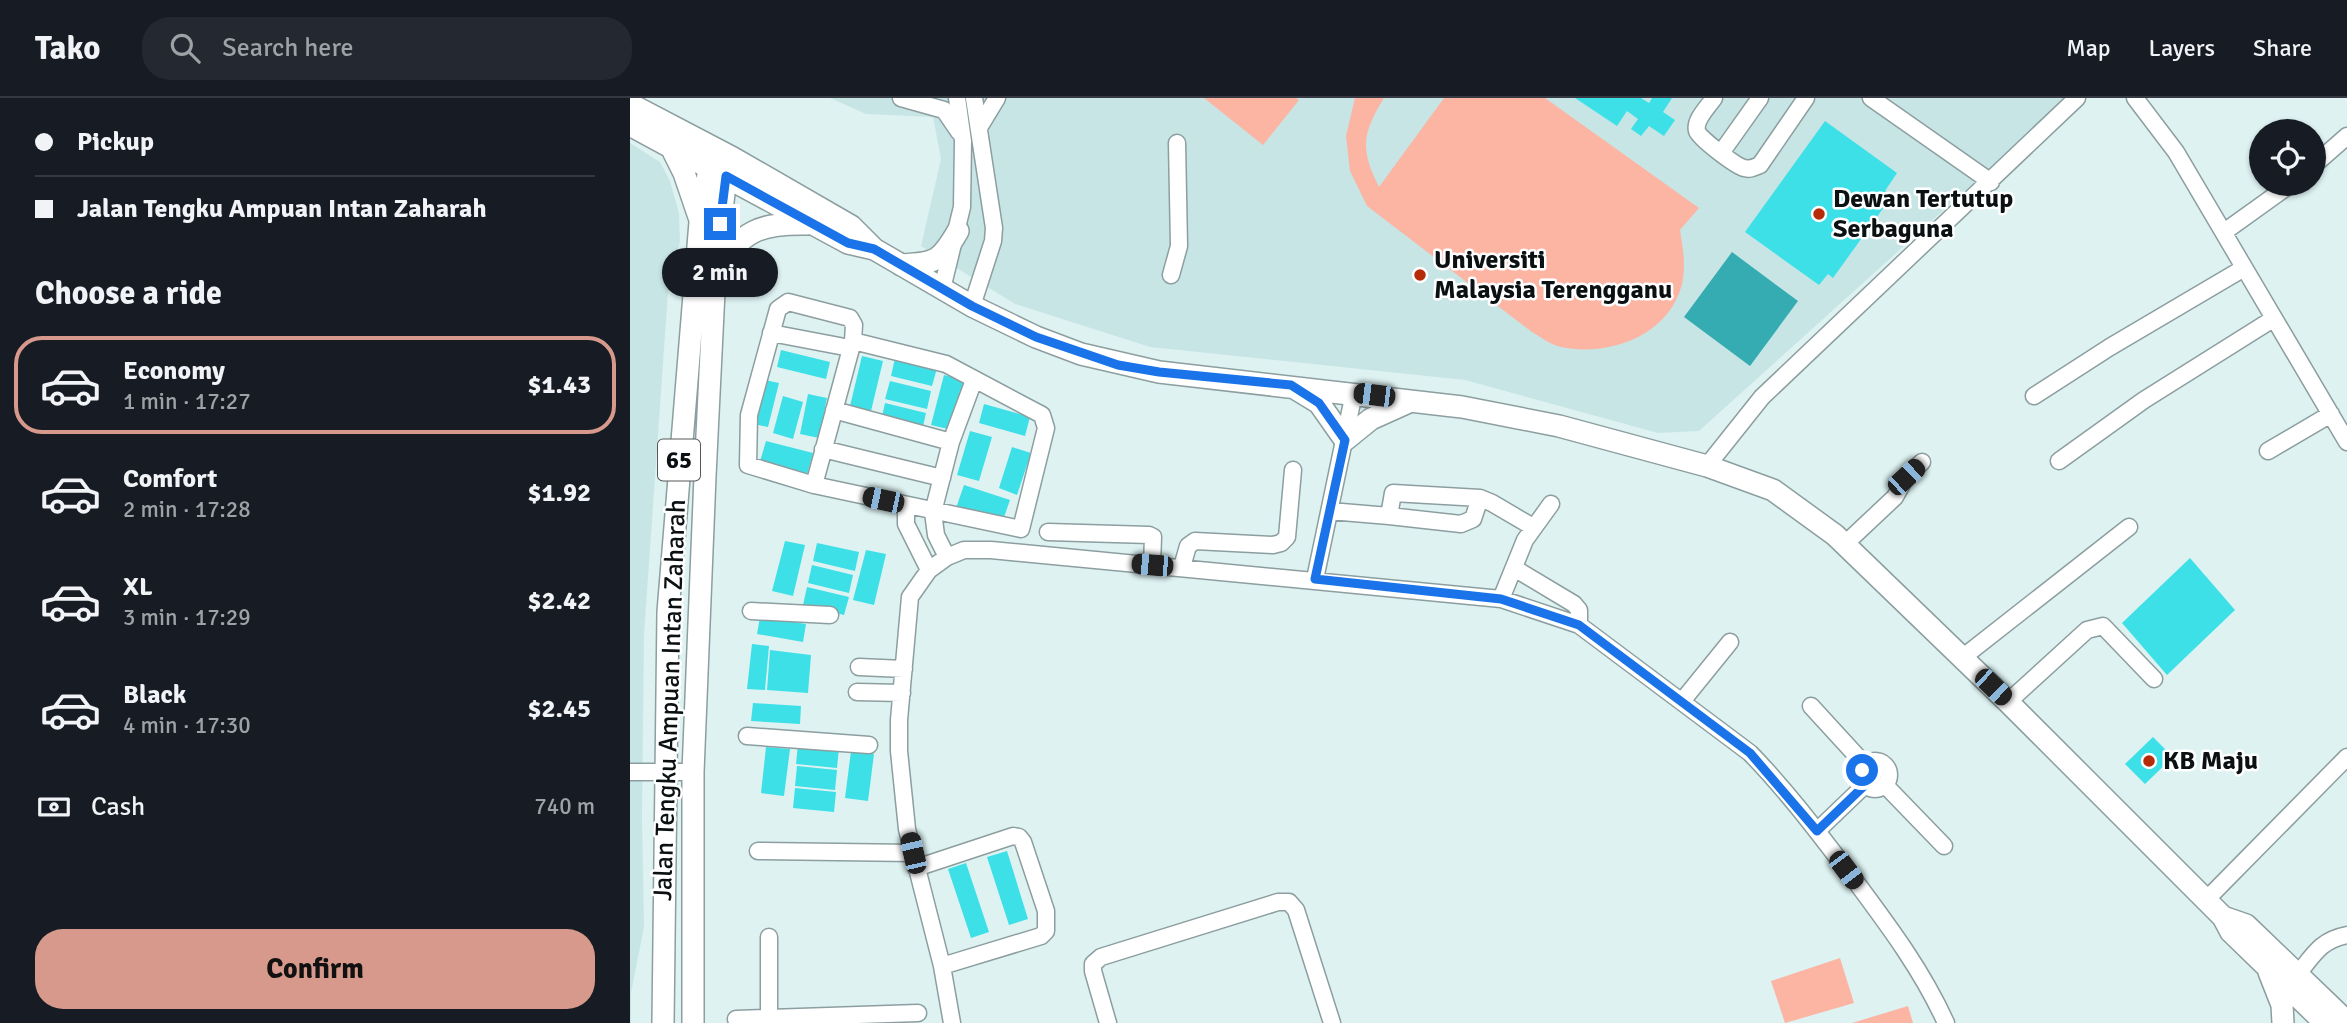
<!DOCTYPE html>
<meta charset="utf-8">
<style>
body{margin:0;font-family:Signika,sans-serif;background:#242831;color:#f1f3f6;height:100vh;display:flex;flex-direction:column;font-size:26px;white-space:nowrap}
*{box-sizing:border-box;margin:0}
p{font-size:23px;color:#9ea1a6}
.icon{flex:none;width:38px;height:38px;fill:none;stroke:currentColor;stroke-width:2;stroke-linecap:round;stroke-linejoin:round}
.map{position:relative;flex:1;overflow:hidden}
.drawer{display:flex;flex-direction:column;background:#171b24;width:630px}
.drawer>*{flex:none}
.top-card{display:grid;align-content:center;height:154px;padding:0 35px;background:#171b24}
.buttons{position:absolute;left:1619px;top:21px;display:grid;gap:14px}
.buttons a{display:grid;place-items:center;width:77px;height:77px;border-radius:50%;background:#171b24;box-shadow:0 2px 5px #0004;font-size:35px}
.end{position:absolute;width:32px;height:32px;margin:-16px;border:9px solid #1a73e8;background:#fff;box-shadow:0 0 0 4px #fff}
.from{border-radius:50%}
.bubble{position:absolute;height:49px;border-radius:24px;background:#171b24;box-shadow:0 2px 5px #0004;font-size:23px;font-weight:800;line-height:49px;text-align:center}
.car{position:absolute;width:21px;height:42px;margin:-21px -10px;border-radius:9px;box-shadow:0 0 5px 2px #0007;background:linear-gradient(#222 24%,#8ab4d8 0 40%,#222 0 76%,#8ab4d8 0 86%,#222 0)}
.top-card b{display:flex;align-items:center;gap:24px;height:66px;font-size:26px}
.top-card b+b{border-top:2px solid #363941}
.top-card i{width:18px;height:18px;background:#f1f3f6}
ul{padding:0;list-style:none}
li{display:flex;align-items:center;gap:21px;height:98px;margin:0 14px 10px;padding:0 21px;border:4px solid transparent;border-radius:28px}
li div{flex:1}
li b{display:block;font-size:26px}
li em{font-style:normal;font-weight:800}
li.selected{border-color:#d6998b}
li>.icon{width:63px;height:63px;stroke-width:1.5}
h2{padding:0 35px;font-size:32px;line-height:84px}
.pay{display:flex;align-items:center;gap:18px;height:77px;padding:0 35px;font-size:26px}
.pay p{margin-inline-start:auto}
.primary-button{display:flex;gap:14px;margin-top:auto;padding:14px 35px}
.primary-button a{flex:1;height:80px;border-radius:28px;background:#d6998b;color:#111;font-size:28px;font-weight:800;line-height:80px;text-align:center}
header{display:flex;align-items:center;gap:42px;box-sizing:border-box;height:98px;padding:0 35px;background:#171b24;border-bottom:2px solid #363941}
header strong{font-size:33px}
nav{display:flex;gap:38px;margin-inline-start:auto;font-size:24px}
.search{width:490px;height:63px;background:#242831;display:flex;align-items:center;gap:18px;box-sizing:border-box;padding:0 24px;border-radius:28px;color:#9ea1a6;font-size:26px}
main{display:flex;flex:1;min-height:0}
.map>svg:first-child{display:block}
.built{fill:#c8e5e6}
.green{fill:#fcb4a3}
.water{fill:#34acb2}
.building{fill:#3de0e7}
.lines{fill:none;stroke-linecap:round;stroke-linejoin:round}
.minor-casing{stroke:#8c9e9f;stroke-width:19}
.major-casing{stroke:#8c9e9f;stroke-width:24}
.minor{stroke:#fff;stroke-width:16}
.major{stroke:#fff;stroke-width:21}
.route{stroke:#1a73e8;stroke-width:9}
.poi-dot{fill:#b62b08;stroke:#fff;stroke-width:2.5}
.labels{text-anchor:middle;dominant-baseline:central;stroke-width:5;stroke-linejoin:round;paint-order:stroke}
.shield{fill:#fff;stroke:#545859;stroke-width:2}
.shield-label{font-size:24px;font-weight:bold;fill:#0b1112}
.poi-label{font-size:26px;font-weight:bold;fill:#0b1112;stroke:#fff;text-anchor:start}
.street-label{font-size:26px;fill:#0b1112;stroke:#fff}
</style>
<header>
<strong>Tako</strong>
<div class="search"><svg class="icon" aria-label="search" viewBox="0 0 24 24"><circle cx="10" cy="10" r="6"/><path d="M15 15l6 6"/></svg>Search here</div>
<nav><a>Map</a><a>Layers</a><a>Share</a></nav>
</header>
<main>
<section class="drawer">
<div class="top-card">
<b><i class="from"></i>Pickup</b>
<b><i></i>Jalan Tengku Ampuan Intan Zaharah</b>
</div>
<h2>Choose a ride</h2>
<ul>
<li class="selected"><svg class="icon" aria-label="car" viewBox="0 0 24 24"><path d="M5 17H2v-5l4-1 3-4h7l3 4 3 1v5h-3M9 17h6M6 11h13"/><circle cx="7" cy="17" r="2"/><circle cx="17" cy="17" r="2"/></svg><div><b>Economy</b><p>1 min · 17:27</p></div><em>$1.43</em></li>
<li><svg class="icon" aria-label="car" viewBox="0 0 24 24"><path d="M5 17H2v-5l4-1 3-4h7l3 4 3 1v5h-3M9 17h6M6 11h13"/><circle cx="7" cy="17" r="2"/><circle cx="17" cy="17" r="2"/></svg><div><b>Comfort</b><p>2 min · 17:28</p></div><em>$1.92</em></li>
<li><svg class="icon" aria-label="car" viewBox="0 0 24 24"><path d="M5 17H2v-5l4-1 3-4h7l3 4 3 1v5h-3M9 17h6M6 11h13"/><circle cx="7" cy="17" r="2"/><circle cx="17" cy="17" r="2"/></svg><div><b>XL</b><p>3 min · 17:29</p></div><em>$2.42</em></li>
<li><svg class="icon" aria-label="car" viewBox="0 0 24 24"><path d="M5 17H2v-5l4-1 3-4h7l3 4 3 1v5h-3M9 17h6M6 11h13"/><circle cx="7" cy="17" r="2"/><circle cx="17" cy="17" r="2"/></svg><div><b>Black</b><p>4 min · 17:30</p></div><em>$2.45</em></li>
</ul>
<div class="pay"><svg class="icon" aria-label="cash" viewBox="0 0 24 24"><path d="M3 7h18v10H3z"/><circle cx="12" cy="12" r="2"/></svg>Cash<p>740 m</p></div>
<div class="primary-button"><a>Confirm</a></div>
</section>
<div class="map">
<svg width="1717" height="925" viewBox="0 0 1717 925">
<rect width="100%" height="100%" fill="#def2f2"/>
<path class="built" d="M200,0H1438L1069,333L1028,335L835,282L520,249L385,206L291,148L311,61L303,19L236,16Z
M0,45L30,64L40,83L49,115L50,143L38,194L14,537L12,718L14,829L1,895V925H0Z"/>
<path class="green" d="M574,0H666L669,2L633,47Z
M725,0H754C732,36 730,51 749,89L814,0H915L1069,110L1050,132C1053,151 1056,167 1052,186C1039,238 979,259 931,249C921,247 911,239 902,234L737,108L720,73L716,38Z
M1210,860L1224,905L1155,925L1141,883Z
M1278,908L1283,925H1222Z"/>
<path class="water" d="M1102,154L1168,203L1120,268L1054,219Z"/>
<path class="building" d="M945,0H1011L1019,5L1022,0H1042L1033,14L1045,22L1034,38L1019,28L1011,38L1001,31L1008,21L997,13L987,28Z
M1195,23L1267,75L1255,93L1262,98L1203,180L1198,176L1189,187L1115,134Z
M151,252L200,264L196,281L147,269Z
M232,258L253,263L241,313L220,308Z
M265,260L307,270L302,288L261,278Z
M314,277L334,282L322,332L301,327Z
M135,282L149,285L138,329L124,326Z
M260,283L301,293L297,311L255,301Z
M178,296L197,300L189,340L170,336Z
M153,298L173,304L163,341L143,335Z
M255,305L296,315L292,333L251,323Z
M354,306L400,319L395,338L349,325Z
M340,333L362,339L349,383L327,377Z
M136,343L183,355L176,380L129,367Z
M382,349L401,355L387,397L369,390Z
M334,387L380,402L372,425L326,410Z
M155,443L175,447L163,498L142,493Z
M187,445L229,454L225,473L183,463Z
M236,452L256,456L244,507L223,502Z
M1560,460L1605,512L1537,577L1492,525Z
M182,467L223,477L219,495L178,485Z
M177,489L219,499L214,517L173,507Z
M130,519L176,526L173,544L127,536Z
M122,546L139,548L135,592L117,591Z
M140,552L181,557L178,595L137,592Z
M123,605L171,608L170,626L121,623Z
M1523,639L1543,659L1515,686L1495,666Z
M168,646L209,650L207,670L166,666Z
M136,649L160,651L154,698L131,695Z
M221,653L244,656L238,703L215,700Z
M167,668L207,672L205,692L165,688Z
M165,690L206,694L204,714L163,710Z
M377,753L398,821L379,827L357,759Z
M336,765L359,834L341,840L318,771Z"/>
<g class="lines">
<defs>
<path id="minor" d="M271,0L314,12L329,34
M1084,0C1078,9 1064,22 1067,33C1070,41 1106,68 1114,70C1120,72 1125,69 1130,67L1176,0
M1241,0L1361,84
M1505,0L1546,54L1717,344
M350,28L367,0
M1091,55L1130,0
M1684,67L1717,38
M1594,134L1661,86
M541,177L549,148L547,45
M312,191L332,109L333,43L327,0
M158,204L220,220L224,227L223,243L316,266L412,317L416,330L391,431L184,387L118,367L119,317L148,211Z
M342,208L363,143L364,130L344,0
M141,235L220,250
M1404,298L1480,249L1614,170
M204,312L321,344
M193,351L312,380
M1638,353L1701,316
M1429,363L1514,302L1643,221
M1077,368L1132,299L1447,0
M184,387L223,243
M276,407V426L299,472
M700,413L759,418L763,395L850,400L862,405L903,429
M759,418L831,426L843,421L850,400
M418,434L519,437L523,439L522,467
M1215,446L1265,399L1276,379L1292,364
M317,459L306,437L303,414L321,344L344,282
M552,469L558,448L565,443L643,447L651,445L657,439L663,372
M884,470L944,506L949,512V527
M685,481L724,295
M871,501L895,442L921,406
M121,513L200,517
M1332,560L1499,429
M229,569L274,571
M227,594L272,595
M1053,602L1100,544
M1378,604L1457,532L1473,528L1524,581
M1181,608L1235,667
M117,638L239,647
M1231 677a14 14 0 1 1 28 0a14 14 0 1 1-28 0Z
M0,674H63
M1255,687L1314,748
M1187,733L1235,687
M128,753L283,755
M286,770L383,738L389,739L393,744L416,813V833L411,838L312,868
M1576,802L1717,659
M1668,876C1684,856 1691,842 1717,837
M139,920V839
M106,921L288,915
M322,925L312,868L277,731L269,653V622L280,499L299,472L317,459L334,452H361L871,501L949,527L1120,655C1158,694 1190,737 1223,780C1258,827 1292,872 1316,925
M478,925L463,873V866L471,859L648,804H659L666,812L702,925"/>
<path id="major" d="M0,6L103,60L221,128L244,151L342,208L406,239L451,256L529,274L832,309L929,328L1077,368L1143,392L1205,437L1378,604L1593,819L1601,834L1695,925
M0,27L218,145L244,151
M43,53L54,75L69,119
M271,167C306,165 310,164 328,133
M85,173C114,133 127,125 177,126
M666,291L689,305L715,342L741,321L781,303
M1593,819L1616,827L1717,924
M1639,874L1652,907L1653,925
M33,925L38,514L70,124L79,71L87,52
M63,925V674L75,378L85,173L96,78L103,60"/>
</defs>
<use href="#minor" class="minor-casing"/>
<use href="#major" class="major-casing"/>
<use href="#minor" class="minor"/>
<use href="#major" class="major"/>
</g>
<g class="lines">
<path class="route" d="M90,126L96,78L218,145L244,151L342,208L406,239L488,267L529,274L661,287L689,305L715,342L685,481L871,501L949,527L1120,655L1187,733L1235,687L1231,677L1232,672"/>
</g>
<g class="poi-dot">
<circle cx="1189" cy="116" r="7"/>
<circle cx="790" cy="177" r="7"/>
<circle cx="1519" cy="663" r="7"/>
</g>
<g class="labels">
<rect class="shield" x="28" y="341.5" width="42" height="41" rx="5"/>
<g class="shield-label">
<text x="49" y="362">65</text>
</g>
<g class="poi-label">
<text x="1203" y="101">Dewan Tertutup<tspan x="1203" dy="30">Serbaguna</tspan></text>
<text x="804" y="162">Universiti<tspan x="804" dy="30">Malaysia Terengganu</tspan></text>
<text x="1533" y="663">KB Maju</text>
</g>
<g class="street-label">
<text transform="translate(40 602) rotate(-88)">Jalan Tengku Ampuan Intan Zaharah</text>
</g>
</g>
</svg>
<div class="buttons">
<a><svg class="icon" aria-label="locate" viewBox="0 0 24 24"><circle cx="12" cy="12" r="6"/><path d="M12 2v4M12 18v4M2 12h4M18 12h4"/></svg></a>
</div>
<i class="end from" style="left:1232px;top:672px"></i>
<i class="end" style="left:90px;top:126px"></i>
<div class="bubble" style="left:32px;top:150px;width:116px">2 min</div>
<i class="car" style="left:744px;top:297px;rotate:277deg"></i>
<i class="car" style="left:1276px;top:379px;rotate:47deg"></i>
<i class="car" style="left:253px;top:402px;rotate:282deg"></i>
<i class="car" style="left:522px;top:467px;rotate:275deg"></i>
<i class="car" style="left:1363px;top:589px;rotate:134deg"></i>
<i class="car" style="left:283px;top:755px;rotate:347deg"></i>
<i class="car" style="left:1216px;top:772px;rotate:143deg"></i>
</div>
</main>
